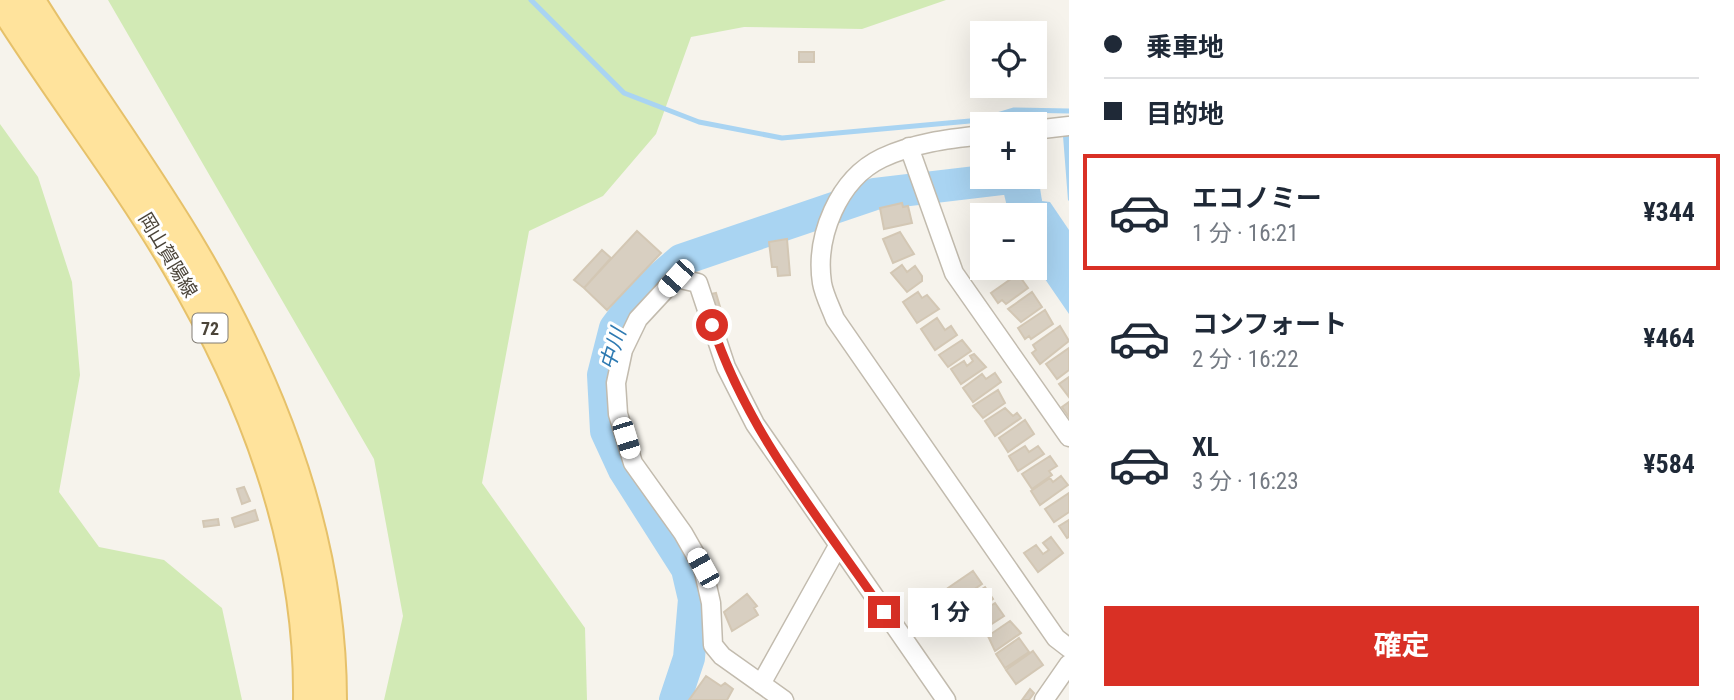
<!DOCTYPE html>
<html lang="ja">
<meta charset="utf-8">
<style>
body{margin:0;font-family:"Roboto Condensed","Noto Sans JP",sans-serif;background:#f2f2f3;color:#1f2937;height:100vh;display:flex;flex-direction:column;font-size:26px;white-space:nowrap}
*{box-sizing:border-box;margin:0}
p{font-size:23px;color:#747a83}
.icon{flex:none;width:38px;height:38px;fill:none;stroke:currentColor;stroke-width:2;stroke-linecap:round;stroke-linejoin:round}
.map{position:relative;flex:1;overflow:hidden}
.details{display:flex;flex-direction:column;background:#fff;width:665px}
.details>*{flex:none}
.hud{display:grid;align-content:center;height:154px;padding:0 35px;background:#fff}
.controls{position:absolute;left:970px;top:21px;display:grid;gap:14px}
.controls a{display:grid;place-items:center;width:77px;height:77px;border-radius:0px;background:#fff;box-shadow:0 7px 28px #0002;font-size:35px}
.end{position:absolute;width:32px;height:32px;margin:-16px;border:9px solid #d93025;background:#fff;box-shadow:0 0 0 4px #fff}
.from{border-radius:50%}
.bubble{position:absolute;height:49px;border-radius:0px;background:#fff;box-shadow:0 7px 28px #0002;font-size:23px;font-weight:700;line-height:49px;text-align:center}
.car{position:absolute;width:21px;height:42px;margin:-21px -10px;border-radius:9px;box-shadow:0 0 5px 2px #0007;background:linear-gradient(#fff 24%,#345 0 40%,#fff 0 76%,#345 0 86%,#fff 0)}
.hud b{display:flex;align-items:center;gap:24px;height:66px;font-size:26px}
.hud b+b{border-top:2px solid #e0e1e3}
.hud i{width:18px;height:18px;background:#1f2937}
ul{padding:0;list-style:none}
li{display:flex;align-items:center;gap:21px;height:116px;margin:0 14px 10px;padding:0 21px;border:4px solid transparent;border-radius:0px}
li div{flex:1}
li b{display:block;font-size:26px}
li em{font-style:normal;font-weight:700}
li.selected{border-color:#d93025}
li>.icon{width:63px;height:63px;stroke-width:1.5}
.action{display:flex;gap:14px;margin-top:auto;padding:14px 35px}
.action a{flex:1;height:80px;border-radius:0px;background:#d93025;color:#fff;font-size:28px;font-weight:700;line-height:80px;text-align:center}
main{display:flex;flex:1;min-height:0}
.map>svg:first-child{display:block}
.green{fill:#d2eab5}
.water{fill:#a9d4f2}
.lines{fill:none;stroke-linecap:round;stroke-linejoin:round}
.stream{stroke:#a9d4f2;stroke-width:5}
.river{stroke:#a9d4f2;stroke-width:32}
.building{fill:#d8cfc1;stroke:#d3c7b4;stroke-width:2}
.street-casing{stroke:#c2bbae;stroke-width:21}
.primary-casing{stroke:#e6c16a;stroke-width:32}
.street{stroke:#fff;stroke-width:18}
.primary{stroke:#ffe39c;stroke-width:28}
.route{stroke:#d93025;stroke-width:9}
.labels{text-anchor:middle;dominant-baseline:central;stroke-width:6;stroke-linejoin:round;paint-order:stroke}
.shield{fill:#fff;stroke:#817c74;stroke-width:2}
.shield-label{font-size:18px;font-weight:bold;fill:#4b4439}
.street-label{font-size:19px;fill:#4b4439;stroke:#fff}
.water-label{font-size:21px;font-style:italic;fill:#2e7ab2;stroke:#fff}
</style>
<main>
<div class="map">
<svg width="1069" height="700" viewBox="0 0 1069 700">
<rect width="100%" height="100%" fill="#f6f3ec"/>
<path class="green" d="M108,0H946L862,29L744,27L691,37L656,134L603,196L529,231L482,483L585,628L587,700H384L403,616L374,459Z
M0,124L38,177L72,282L80,375L59,492L99,547L164,560L222,608L242,700H0Z"/>
<path class="water" d="M1063,136H1069V201L1068,200Z
M1034,148L1042,201L1050,202L1069,230V314L1034,263V215H1009L1003,190L993,186L990,177H1034Z"/>
<g class="lines">
<path class="stream" d="M531,0L624,93L699,122L782,138L981,120L1014,110L1069,111"/>
<path class="river" d="M675,700L689,658L694,599L687,569L624,470L606,431L603,375L615,328L639,296L681,260L875,194L1019,177L1029,215"/>
</g>
<path class="building" d="M799,52H814V62H799Z
M902,203L903,207L908,206L912,223L884,229L880,208Z
M637,231L661,253L607,310L584,288Z
M900,232L914,254L893,263L883,239Z
M787,239L790,275L778,276L777,267H772L769,242Z
M602,250L611,258L584,288L574,280Z
M902,265L907,272L915,266L922,276V281L907,292L891,273Z
M1018,274L1028,288L1006,304L1002,300L998,303L991,293Z
M918,292L922,298L927,295L939,309L917,323L903,302Z
M1032,292L1042,307L1021,322L1008,309Z
M716,293L723,317L717,318L711,294Z
M1045,310L1053,324L1031,339L1029,336L1025,339L1018,328Z
M937,318L945,330L951,326L957,335L935,350L921,329Z
M1060,326L1069,341L1040,364L1032,353L1036,350L1033,345Z
M962,340L971,351L948,367L939,355Z
M1069,348V370L1057,379L1046,364Z
M974,354L986,367L961,384L951,369L964,361L967,366L973,361L970,356Z
M995,373L1001,382L973,402L963,388L982,374L986,379Z
M1069,377V397L1059,384Z
M998,390L1005,403L983,418L973,406Z
M1069,402V417L1062,407Z
M1005,408L1013,416L1017,413L1021,418L995,436L985,421Z
M1025,420L1034,434L1008,452L999,438Z
M1025,446L1029,452L1038,446L1044,454L1018,471L1009,456Z
M1050,456L1057,466L1049,471L1052,475L1032,489L1022,474Z
M1061,476L1068,485L1040,505L1031,491L1050,478L1053,482Z
M244,487L250,501L242,504L237,489Z
M1069,493V512L1054,522L1045,509Z
M255,510L258,520L235,527L232,518Z
M218,519L219,525L204,527L203,521Z
M1069,520V537L1067,538L1059,526Z
M1051,537L1063,553L1038,572L1024,553L1036,545L1043,554L1049,550L1043,543Z
M973,571L982,584L957,601L948,588Z
M985,587L993,599L968,616L960,603Z
M747,594L757,606L754,608L758,615L732,631L724,612Z
M995,603L1004,616L978,633L969,620Z
M1010,621L1021,633L995,651L988,636Z
M1019,638L1029,652L1005,668L996,654Z
M1033,651L1043,665L1016,684L1006,670Z
M706,676L721,686L725,683L733,689L727,700H689Z
M1030,689L1034,693L1029,700H1022Z"/>
<g class="lines">
<defs>
<path id="street" d="M1034,130L1069,126
M982,135C947,139 914,143 882,158C838,179 815,237 822,283C824,295 831,308 835,319L1056,638L1069,648
M909,147L954,273L1069,437
M761,684L838,546
M784,700L722,656L713,645L711,603L703,568L683,533L633,463L618,414L616,383L623,350L638,319L676,278L698,283L726,367L755,424L946,700
M1044,700L1069,664"/>
<path id="primary" d="M0,0C56,90 122,173 176,265C254,397 310,545 308,700
M30,0C83,86 144,167 195,254C274,389 332,542 332,700"/>
</defs>
<use href="#street" class="street-casing"/>
<use href="#primary" class="primary-casing"/>
<use href="#street" class="street"/>
<use href="#primary" class="primary"/>
</g>
<g class="lines">
<path class="route" d="M712,325C747,432 821,520 884,612"/>
</g>
<g class="labels">
<rect class="shield" x="192.5" y="313.5" width="35" height="29" rx="5"/>
<g class="shield-label">
<text x="210" y="328">72</text>
</g>
<g class="street-label">
<text transform="translate(168 255) rotate(59)">岡山賀陽線</text>
</g>
<g class="water-label">
<text transform="translate(613 349) rotate(-73)">中川</text>
</g>
</g>
</svg>
<div class="controls">
<a><svg class="icon" aria-label="locate" viewBox="0 0 24 24"><circle cx="12" cy="12" r="6"/><path d="M12 2v4M12 18v4M2 12h4M18 12h4"/></svg></a>
<a>+</a>
<a>−</a>
</div>
<i class="end from" style="left:712px;top:325px"></i>
<i class="end" style="left:884px;top:612px"></i>
<div class="bubble" style="left:908px;top:588px;width:84px">1 分</div>
<i class="car" style="left:676px;top:278px;rotate:222deg"></i>
<i class="car" style="left:626px;top:438px;rotate:163deg"></i>
<i class="car" style="left:703px;top:568px;rotate:331deg"></i>
</div>
<section class="details">
<div class="hud">
<b><i class="from"></i>乗車地</b>
<b><i></i>目的地</b>
</div>
<ul>
<li class="selected"><svg class="icon" aria-label="car" viewBox="0 0 24 24"><path d="M5 17H2v-5l4-1 3-4h7l3 4 3 1v5h-3M9 17h6M6 11h13"/><circle cx="7" cy="17" r="2"/><circle cx="17" cy="17" r="2"/></svg><div><b>エコノミー</b><p>1 分 · 16:21</p></div><em>¥344</em></li>
<li><svg class="icon" aria-label="car" viewBox="0 0 24 24"><path d="M5 17H2v-5l4-1 3-4h7l3 4 3 1v5h-3M9 17h6M6 11h13"/><circle cx="7" cy="17" r="2"/><circle cx="17" cy="17" r="2"/></svg><div><b>コンフォート</b><p>2 分 · 16:22</p></div><em>¥464</em></li>
<li><svg class="icon" aria-label="car" viewBox="0 0 24 24"><path d="M5 17H2v-5l4-1 3-4h7l3 4 3 1v5h-3M9 17h6M6 11h13"/><circle cx="7" cy="17" r="2"/><circle cx="17" cy="17" r="2"/></svg><div><b>XL</b><p>3 分 · 16:23</p></div><em>¥584</em></li>
</ul>
<div class="action"><a>確定</a></div>
</section>
</main>
